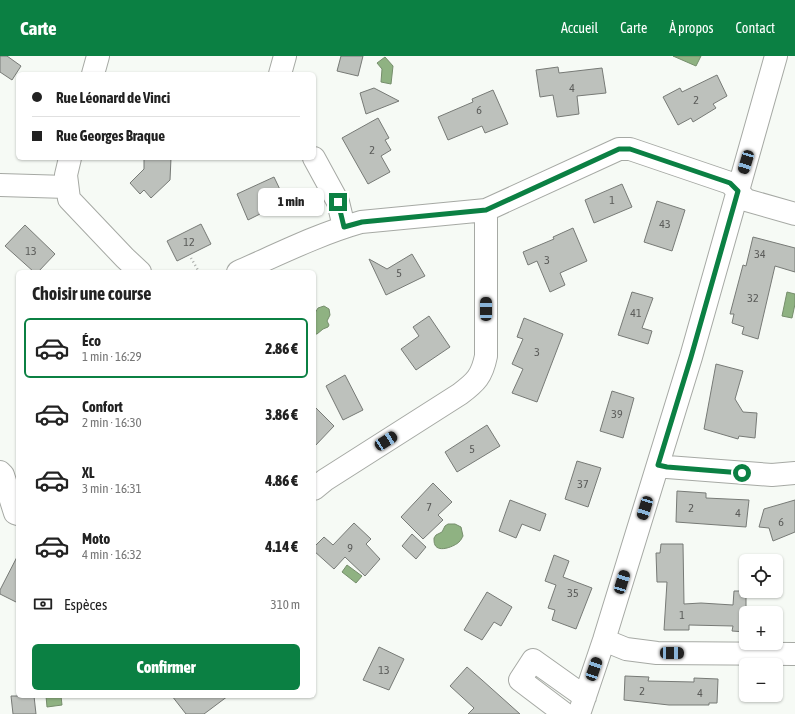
<!DOCTYPE html>
<html lang="fr">
<meta charset="utf-8">
<style>
body{margin:0;font-family:"Asap Condensed",sans-serif;background:#f2f2f2;color:#222;height:100vh;display:flex;flex-direction:column;font-size:15px;white-space:nowrap}
*{box-sizing:border-box;margin:0}
p{font-size:13px;color:#767676}
.icon{flex:none;width:22px;height:22px;fill:none;stroke:currentColor;stroke-width:2;stroke-linecap:round;stroke-linejoin:round}
.map{position:relative;flex:1;overflow:hidden}
.sheet{position:absolute;left:16px;top:214px;width:300px;height:428px;display:flex;flex-direction:column;background:#fff;border-radius:6px;box-shadow:0 1px 3px #0004}
.sheet>*{flex:none}
.guide{position:absolute;left:16px;top:16px;width:300px;height:88px;border-radius:6px;box-shadow:0 1px 3px #0004;display:grid;align-content:center;height:88px;padding:0 16px;background:#fff}
.fabs{position:absolute;left:739px;top:498px;display:grid;gap:8px}
.fabs a{display:grid;place-items:center;width:44px;height:44px;border-radius:6px;background:#fff;box-shadow:0 1px 3px #0004;font-size:20px}
.end{position:absolute;width:18px;height:18px;margin:-9px;border:5px solid #0b8043;background:#fff;box-shadow:0 0 0 2px #fff}
.from{border-radius:50%}
.bubble{position:absolute;height:28px;border-radius:6px;background:#fff;box-shadow:0 1px 3px #0004;font-size:13px;font-weight:800;line-height:28px;text-align:center}
.car{position:absolute;width:12px;height:24px;margin:-12px -6px;border-radius:5px;box-shadow:0 0 3px 1px #0007;background:linear-gradient(#222 24%,#8ab4d8 0 40%,#222 0 76%,#8ab4d8 0 86%,#222 0)}
.guide b{display:flex;align-items:center;gap:14px;height:38px;font-size:15px}
.guide b+b{border-top:1px solid #e0e0e0}
.guide i{width:10px;height:10px;background:#222}
ul{padding:0;list-style:none}
li{display:flex;align-items:center;gap:12px;height:60px;margin:0 8px 6px;padding:0 8px;border:2px solid transparent;border-radius:6px}
li div{flex:1}
li b{display:block;font-size:15px}
li em{font-style:normal;font-weight:800}
li.selected{border-color:#0b8043}
li>.icon{width:36px;height:36px;stroke-width:1.5}
h2{padding:0 16px;font-size:18px;line-height:48px}
.pay{display:flex;align-items:center;gap:10px;height:44px;padding:0 16px;font-size:15px}
.pay p{margin-inline-start:auto}
.action{display:flex;gap:8px;margin-top:auto;padding:8px 16px}
.action a{flex:1;height:46px;border-radius:6px;background:#0b8043;color:#fff;font-size:16px;font-weight:800;line-height:46px;text-align:center}
header{display:flex;align-items:center;gap:24px;box-sizing:border-box;height:56px;padding:0 20px;background:#0b8043;color:#fff}
header strong{font-size:19px}
nav{display:flex;gap:22px;margin-inline-start:auto;font-size:14px}
.map>svg:first-child{display:block}
.water{fill:#8fb282;stroke:#768e6c}
.building{fill:#bdc1bc;stroke:#777a76}
.lines{fill:none;stroke-linecap:round;stroke-linejoin:round}
.minor-casing{stroke:#a6a9a4;stroke-width:24}
.path{stroke:#acafac;stroke-width:2.5;stroke-dasharray:1 3;stroke-linecap:butt}
.minor{stroke:#fff;stroke-width:22}
.route{stroke:#0b8043;stroke-width:5}
.labels{text-anchor:middle;dominant-baseline:central;stroke-width:3;stroke-linejoin:round;paint-order:stroke}
.number-label{font-size:12px;fill:#5b5c5a}
</style>
<header>
<strong>Carte</strong>
<nav><a>Accueil</a><a>Carte</a><a>À propos</a><a>Contact</a></nav>
</header>
<div class="map">
<svg width="795" height="658" viewBox="0 0 795 658">
<rect width="100%" height="100%" fill="#f6faf5"/>
<path class="water" d="M673,0H701L696,10Z
M385,1L393,10L391,28L381,26L382,13L377,7Z
M787,236L795,238V248L792,262L782,260Z
M324,250L329,253L330,259L327,265L329,269L328,271L323,273L317,278H314L315,257L318,252Z
M448,468H455L461,471L463,480C462,482 461,484 459,486C455,490 439,497 435,489C434,487 434,485 434,482L436,479L442,476L445,470Z
M347,509L362,520L356,527L342,516Z
M46,640H61L62,649L47,651Z"/>
<path class="building" d="M0,0H7L21,10L12,24L0,16Z
M341,0H363L358,20L337,15Z
M558,11L559,17L602,12L606,37L577,40L579,58L557,61L553,39L540,41L536,14Z
M717,19L727,40L713,48L716,52L693,66L691,62L678,69L663,41L680,32L682,36Z
M374,32L399,45L366,58L360,37Z
M493,34L508,68L485,77L482,70L448,84L438,61L473,46L472,43Z
M378,62L389,82L385,84L391,94L381,100L390,116L368,128L342,82Z
M144,102H171L170,124L151,142L144,134L140,138L130,127L144,113Z
M274,121L284,142L266,150L268,154L248,164L237,138Z
M622,128L632,151L594,167L585,144Z
M657,145L685,154L672,195L644,186Z
M201,168L211,188L177,205L167,185Z
M25,169L55,198L38,216H34L5,190Z
M573,172L587,205L560,217L565,229L550,236L537,205L528,209L523,196L554,183L553,181Z
M753,181L795,192V216L775,210L758,283L742,278L744,271L732,267L734,258H730L743,209L746,210Z
M412,198L425,220L386,239L369,203L387,213Z
M632,236L653,242L642,272L652,275L648,288L618,279Z
M429,260L450,291L416,314L401,293L419,280L413,271Z
M524,262L563,278L537,346L512,337L523,313L512,308L523,283L517,281Z
M716,308L743,315L735,343L743,356L757,357L755,382L739,380L738,383L704,373Z
M345,319L363,354L343,364L326,330Z
M612,335L634,342L623,382L600,375Z
M314,350L334,370L314,391Z
M487,369L500,390L457,416L445,396Z
M577,405L601,412L588,451L565,443Z
M433,427L452,446L438,459L443,464L423,483L401,461Z
M677,435L706,437V442L749,444L746,471L676,466Z
M510,444L546,458L540,475L522,468L516,482L499,475Z
M795,444V476L773,485L769,472L759,471L764,453Z
M354,467L371,483L366,488L380,503L365,520L345,501L334,513L314,495V491L324,481L333,489Z
M412,478L426,491L416,503L402,490Z
M661,488H683L684,548L701,547L733,549L734,535H746V576L732,575L733,570L689,569V574H664L667,526H657L656,497H660Z
M18,499V547L0,538V534Z
M554,499L569,505L563,521L592,532L576,573L552,564L555,554L548,552L556,529L545,525Z
M487,536L512,551L501,570L494,566L482,584L464,574Z
M379,591L404,603L389,634L363,624Z
M467,611L482,624L520,658H468L474,652L450,630Z
M625,620L649,621L648,625L694,626V622L718,623L717,647H709V649H669L624,644Z
M11,640H34L36,658H13Z
M172,640H228L204,658H186Z"/>
<g class="lines">
<defs>
<path id="minor" d="M93,18L98,0
M280,18L285,0
M70,102L66,119L69,143L125,202L140,216
M314,102L338,146L344,171
M0,129L67,131
M238,216C279,198 319,178 361,166L486,154L619,93H630L730,127L746,144L795,158
M658,409L667,411L772,419L795,417
M0,416L3,419L15,457L18,458
M314,433L325,424L460,338C476,326 482,320 486,300V154
M604,584L626,593L657,597L795,598
M565,658L520,624L533,604L585,641
M579,658L604,584L691,301L776,0"/>
</defs>
<use href="#minor" class="minor-casing"/>
<path class="path" d="M191,202L199,216"/>
<use href="#minor" class="minor"/>
</g>
<g class="lines">
<path class="route" d="M338,146L344,171L362,166L486,154L619,93H630L730,127L738,135L691,301L658,409L667,411L742,417"/>
</g>
<g class="labels">
<g class="number-label">
<text x="572" y="32">4</text>
<text x="696" y="44">2</text>
<text x="479" y="54">6</text>
<text x="372" y="94">2</text>
<text x="612" y="144">1</text>
<text x="665" y="168">43</text>
<text x="189" y="186">12</text>
<text x="31" y="195">13</text>
<text x="760" y="198">34</text>
<text x="547" y="204">3</text>
<text x="399" y="217">5</text>
<text x="753" y="242">32</text>
<text x="636" y="257">41</text>
<text x="537" y="296">3</text>
<text x="617" y="358">39</text>
<text x="472" y="393">5</text>
<text x="583" y="428">37</text>
<text x="429" y="451">7</text>
<text x="691" y="452">2</text>
<text x="738" y="457">4</text>
<text x="781" y="466">6</text>
<text x="350" y="492">9</text>
<text x="573" y="537">35</text>
<text x="682" y="559">1</text>
<text x="384" y="614">13</text>
<text x="642" y="635">2</text>
<text x="700" y="637">4</text>
</g>
</g>
</svg>
<div class="fabs">
<a><svg class="icon" aria-label="locate" viewBox="0 0 24 24"><circle cx="12" cy="12" r="6"/><path d="M12 2v4M12 18v4M2 12h4M18 12h4"/></svg></a>
<a>+</a>
<a>−</a>
</div>
<i class="end from" style="left:742px;top:417px"></i>
<i class="end" style="left:338px;top:146px"></i>
<div class="bubble" style="left:258px;top:132px;width:66px">1 min</div>
<i class="car" style="left:746px;top:106px;rotate:197deg"></i>
<i class="car" style="left:486px;top:253px;rotate:0deg"></i>
<i class="car" style="left:386px;top:385px;rotate:57deg"></i>
<i class="car" style="left:645px;top:452px;rotate:197deg"></i>
<i class="car" style="left:622px;top:526px;rotate:17deg"></i>
<i class="car" style="left:672px;top:597px;rotate:91deg"></i>
<i class="car" style="left:594px;top:613px;rotate:19deg"></i>
<div class="guide">
<b><i class="from"></i>Rue Léonard de Vinci</b>
<b><i></i>Rue Georges Braque</b>
</div>
<section class="sheet">
<h2>Choisir une course</h2>
<ul>
<li class="selected"><svg class="icon" aria-label="car" viewBox="0 0 24 24"><path d="M5 17H2v-5l4-1 3-4h7l3 4 3 1v5h-3M9 17h6M6 11h13"/><circle cx="7" cy="17" r="2"/><circle cx="17" cy="17" r="2"/></svg><div><b>Éco</b><p>1 min · 16:29</p></div><em>2.86 €</em></li>
<li><svg class="icon" aria-label="car" viewBox="0 0 24 24"><path d="M5 17H2v-5l4-1 3-4h7l3 4 3 1v5h-3M9 17h6M6 11h13"/><circle cx="7" cy="17" r="2"/><circle cx="17" cy="17" r="2"/></svg><div><b>Confort</b><p>2 min · 16:30</p></div><em>3.86 €</em></li>
<li><svg class="icon" aria-label="car" viewBox="0 0 24 24"><path d="M5 17H2v-5l4-1 3-4h7l3 4 3 1v5h-3M9 17h6M6 11h13"/><circle cx="7" cy="17" r="2"/><circle cx="17" cy="17" r="2"/></svg><div><b>XL</b><p>3 min · 16:31</p></div><em>4.86 €</em></li>
<li><svg class="icon" aria-label="car" viewBox="0 0 24 24"><path d="M5 17H2v-5l4-1 3-4h7l3 4 3 1v5h-3M9 17h6M6 11h13"/><circle cx="7" cy="17" r="2"/><circle cx="17" cy="17" r="2"/></svg><div><b>Moto</b><p>4 min · 16:32</p></div><em>4.14 €</em></li>
</ul>
<div class="pay"><svg class="icon" aria-label="cash" viewBox="0 0 24 24"><path d="M3 7h18v10H3z"/><circle cx="12" cy="12" r="2"/></svg>Espèces<p>310 m</p></div>
<div class="action"><a>Confirmer</a></div>
</section>
</div>
